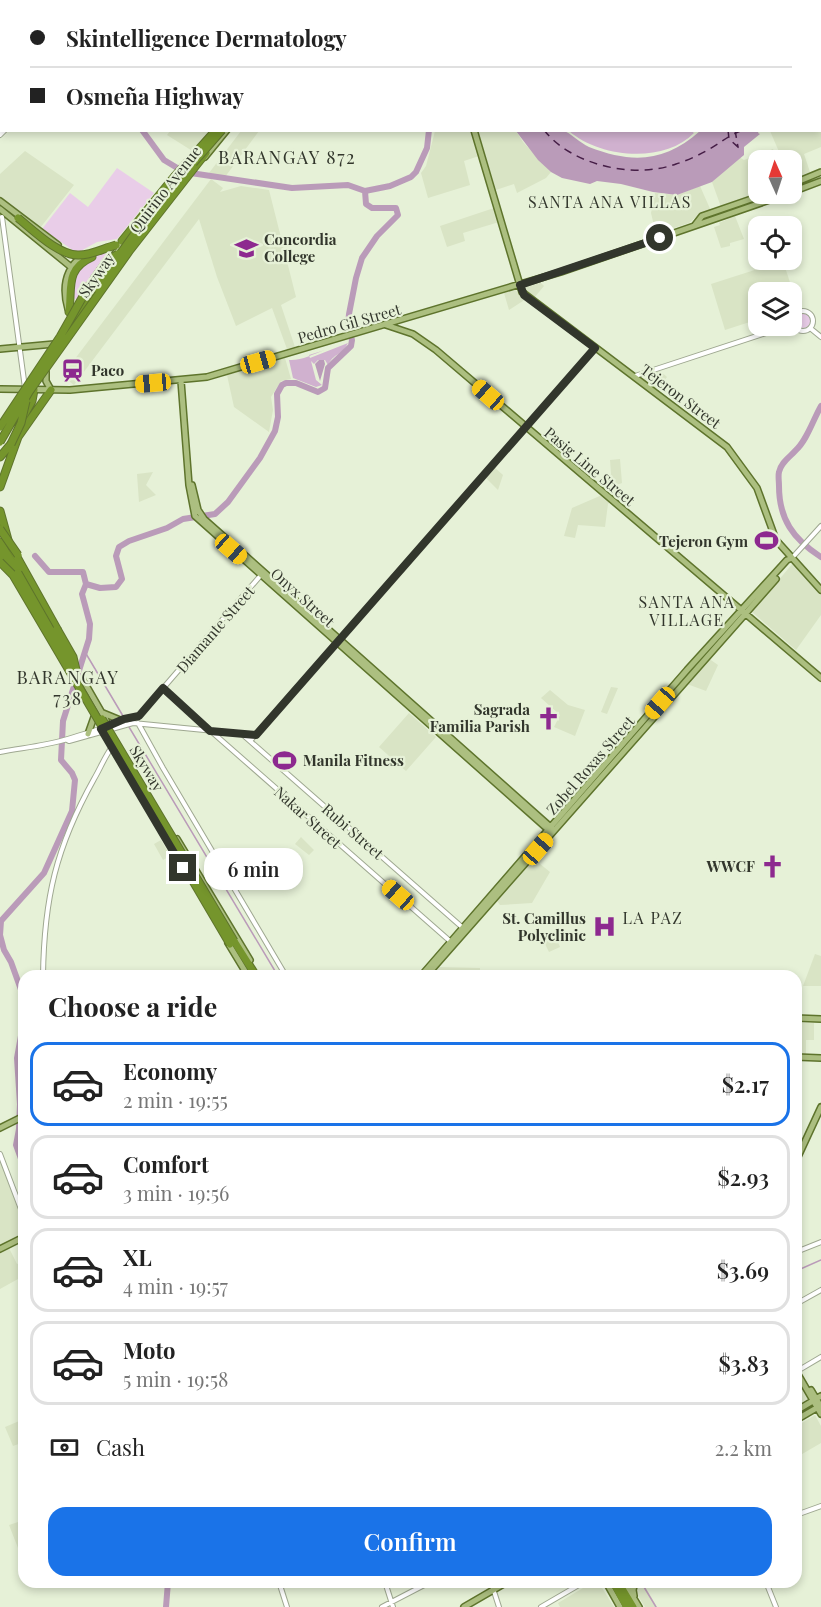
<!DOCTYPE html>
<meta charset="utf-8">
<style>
body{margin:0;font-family:"Playfair Display",serif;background:#f6f6f6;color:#222;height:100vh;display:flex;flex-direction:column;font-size:22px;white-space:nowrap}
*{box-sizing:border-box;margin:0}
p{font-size:20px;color:#767676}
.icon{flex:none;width:33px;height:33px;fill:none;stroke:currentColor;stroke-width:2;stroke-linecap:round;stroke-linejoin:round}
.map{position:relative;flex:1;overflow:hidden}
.sheet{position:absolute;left:18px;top:970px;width:784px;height:618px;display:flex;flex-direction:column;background:#fff;border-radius:18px;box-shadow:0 3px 9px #0003}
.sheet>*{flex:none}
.guide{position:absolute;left:0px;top:0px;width:822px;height:132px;box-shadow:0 3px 9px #0003;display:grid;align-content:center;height:132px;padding:0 30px;background:#fff}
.needle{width:39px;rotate:357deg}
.buttons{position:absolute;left:748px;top:150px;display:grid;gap:12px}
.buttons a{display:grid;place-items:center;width:54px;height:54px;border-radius:12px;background:#fff;box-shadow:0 3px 9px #0003;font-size:30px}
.end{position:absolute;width:27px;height:27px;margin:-14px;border:8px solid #32362c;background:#fff;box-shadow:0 0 0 3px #fff}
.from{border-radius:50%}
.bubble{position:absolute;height:42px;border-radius:18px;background:#fff;box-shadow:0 3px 9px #0003;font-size:20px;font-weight:600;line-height:42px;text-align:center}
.car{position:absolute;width:18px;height:36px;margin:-18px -9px;border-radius:8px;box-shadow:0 0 4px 2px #0007;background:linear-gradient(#f5c518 24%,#345 0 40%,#f5c518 0 76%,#345 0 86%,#f5c518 0)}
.guide b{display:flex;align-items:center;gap:21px;height:57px;font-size:22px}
.guide b+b{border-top:2px solid #e0e0e0}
.guide i{width:15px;height:15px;background:#222}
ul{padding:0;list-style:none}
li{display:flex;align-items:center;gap:18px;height:84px;margin:0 12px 9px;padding:0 18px;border:3px solid #e0e0e0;border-radius:18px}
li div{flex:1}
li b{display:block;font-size:22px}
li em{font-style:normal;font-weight:600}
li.active{border-color:#1a73e8}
li>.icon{width:54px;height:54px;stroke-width:1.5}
h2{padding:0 30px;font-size:27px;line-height:72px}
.pay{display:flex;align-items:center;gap:15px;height:66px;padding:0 30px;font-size:22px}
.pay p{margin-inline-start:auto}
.primary-button{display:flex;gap:12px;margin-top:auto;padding:12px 30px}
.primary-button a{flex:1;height:69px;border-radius:18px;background:#1a73e8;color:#fff;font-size:24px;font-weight:600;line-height:69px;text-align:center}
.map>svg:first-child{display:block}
.built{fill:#d9e4c5}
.green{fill:#e9cde8}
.forest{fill:#d0b1cf}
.water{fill:#ba9bb9}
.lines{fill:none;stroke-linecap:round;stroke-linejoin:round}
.stream{stroke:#ba9bb9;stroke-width:1.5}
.river{stroke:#ba9bb9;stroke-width:6}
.ferry{stroke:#461e47;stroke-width:1.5;stroke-dasharray:8 6;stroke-linecap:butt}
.minor-casing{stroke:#9fa891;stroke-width:6}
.major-casing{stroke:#5e742c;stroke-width:8}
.highway-casing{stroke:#5e742c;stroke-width:9}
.minor{stroke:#fff;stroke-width:4}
.major{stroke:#acbf80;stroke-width:5}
.highway{stroke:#75952c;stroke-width:7}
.highway-bridge-casing{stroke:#5e742c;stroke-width:9;stroke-linecap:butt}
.highway-bridge{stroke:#75952c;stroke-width:7}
.route{stroke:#32362c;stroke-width:8}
.labels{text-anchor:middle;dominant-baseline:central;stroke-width:4.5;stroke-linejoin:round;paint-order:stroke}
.street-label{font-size:15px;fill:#32362c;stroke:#e6f1d7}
.poi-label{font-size:15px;font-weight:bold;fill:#32362c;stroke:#e6f1d7;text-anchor:end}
.neighbourhood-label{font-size:16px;letter-spacing:1.5px;fill:#32362c;stroke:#e6f1d7}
.quarter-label{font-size:18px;letter-spacing:1.5px;fill:#32362c;stroke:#e6f1d7}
</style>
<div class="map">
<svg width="821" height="1607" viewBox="0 0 821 1607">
<rect width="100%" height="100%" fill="#e6f1d7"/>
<path class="built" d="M821,120V147L804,154L810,172L798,177L796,173L792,174V160H787L784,153L780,154L770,131L820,130Z
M170,131H211L194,152L167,135Z
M241,131H259L225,177L209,173Z
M435,131H472L479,156L464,161L470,185L428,198L421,173L426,166Z
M478,131H516L523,142L551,172L546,178L517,193L514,184L496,190Z
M773,149L777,160H759V193L721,207L712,182L739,157L744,160Z
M25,151L74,185L40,228L0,197V174Z
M211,179L223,188L220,192L241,186L269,190L296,297L281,305L295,347L287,349L272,308L236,326L217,277L199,219L74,385L62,376Z
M700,186L711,211L697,216L689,223L656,234L651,213L655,193L677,195Z
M494,208L499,222L463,233L465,241L447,247L440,226Z
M735,216L744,239L730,243V246L721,248L714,227L720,225L719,223Z
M783,261L798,307L792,309V292H759V319L725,330L711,284Z
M540,282L544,286L534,298L525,291V286Z
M515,290L526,299L509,310L504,293Z
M285,358L291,379L281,381L271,397L273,410L269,432L234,407L227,375Z
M659,370L667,377L656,390L642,379L644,375Z
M620,459L622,483L612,487L610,460Z
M494,467L503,475L498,490L485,477Z
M153,472L146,485L156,495L139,502L137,474Z
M602,495L610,502L608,504L605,527L578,525L575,538L564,536L572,508Z
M793,563L821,594V615L796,650L752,612Z
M708,658L718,665L706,691L687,684Z
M611,687L618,688L607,714L601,712Z
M550,690L568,705L585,710L575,736L554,727L560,715L541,698Z
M409,713L436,737L406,771L379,747Z
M301,837L314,850L309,855L295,844Z
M161,840L170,856L163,860L154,844Z
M534,859L550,872L532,903L500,905L497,901Z
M556,937L560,947L549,952L544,942Z
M815,954L821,956V986H803Z
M437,967L480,968V976H429Z
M797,1023H814V1040H806V1054H797Z
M0,1160L24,1221V1234L0,1246Z
M9,1248L17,1264L24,1262V1288L18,1279L0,1289V1252Z
M802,1385L809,1398L797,1406L796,1388Z
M815,1415L821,1426V1443L797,1457V1426Z
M24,1419V1442L13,1446L5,1427Z
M24,1520V1546L18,1548L9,1525Z
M593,1582L599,1583L614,1607H560L558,1603Z
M643,1583L657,1607H645L638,1596L635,1589Z"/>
<path class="green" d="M117,168L154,193L117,239L97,242L77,253L42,229L70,193L88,207Z
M770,194H783L702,222L701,219Z
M104,253L109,256L77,300L72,297C69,277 85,256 104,253Z
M795 320a8 8 0 1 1 16 0a8 8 0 1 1-16 0Z"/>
<path class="forest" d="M562,0H657V1H559Z
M690,130L694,133C664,164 600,158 569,131Z
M348,343C342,355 333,354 328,365L325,360H318L314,364L311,361L316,380L322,385L316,387L293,378L289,360C301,361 313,354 325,350L309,355L310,358Z"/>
<path class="water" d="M516,131C528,130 550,127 562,130C571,133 580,143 589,147C633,164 665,162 700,131H759L758,133L760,134L744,147V155L712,182L677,195L653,192L621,184L597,181L590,184L562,178L551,172L538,160Z
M319,360H324L325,364L320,381L315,364Z"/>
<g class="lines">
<path class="stream" d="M85,652L123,716
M129,727L278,976
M796,1271L821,1260
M644,1587L656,1607"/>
<path class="river" d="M42,0V2
M374,0L375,2
M142,130L164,160L184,172L292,188L348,185L365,191L390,186L411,177L416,172L427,148L429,130
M821,406C813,420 807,440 796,450C790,457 781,462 779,472C778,476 779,481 779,486C779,519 793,539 821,557
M35,556L49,572H83L86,584
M86,584L100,588L116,587L122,579L116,556L119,547L129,541L167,528L183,519L215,514L228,502L260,458L275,431L278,417L277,394L282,385L286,383H296L318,392L325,388L328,368L351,346L352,340L348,326L349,314L356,278L362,258L377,236L398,215L396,208H372L366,204L365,191
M24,998L11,962L4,950L0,935L1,921L44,873L72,811L75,780L72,773L61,760L63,721L89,639L90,624L82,594L86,584
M24,1019L17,1058L20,1104L19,1129L16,1145L24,1167
M166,1607L168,1582"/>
<path class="ferry" d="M485,0L486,2
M820,8H821
M544,130C572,166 635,179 676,164C686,161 697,156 706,151C719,144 729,135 743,130
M728,130L729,139L739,148
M735,130L738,147"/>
<defs>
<path id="minor" d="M288,0V2
M152,2L154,0
M0,135L5,130
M2,217L25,388
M793 321a10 10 0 1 1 20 0a10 10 0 1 1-20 0Z
M810,328L821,337
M635,376L787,326
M792,558L821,526
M163,689L451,942
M138,723L163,768L286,976
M242,734L463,928
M67,740L69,741L133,723L255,735
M250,741L595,348
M0,752C21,748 44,746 64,740C89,733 114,724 139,716L261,575
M43,976C44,899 56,847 94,779C100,769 105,756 112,747
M0,1154L24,1217
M796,1252L821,1242
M796,1304L821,1290
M799,1370L821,1357
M796,1515L821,1506
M279,1582L287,1607
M385,1582L393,1607
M491,1582L499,1607
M766,1582L776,1607
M382,1607L430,1582
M541,1607L584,1582"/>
<path id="major" d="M436,0V2
M335,2L336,0
M342,2L343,0
M474,130L522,292L727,447L757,488L776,540L821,590
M205,157L227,130
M792,184L821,172
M792,192L821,181
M0,201L58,245
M0,209L71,267
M695,225L702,216L766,194
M114,255L126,239
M68,309C62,288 65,269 83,255
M386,325L413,334L436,350L821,678
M0,349L54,344
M46,372V381L51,390
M181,381L189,485L195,516L552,833
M0,389L70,390L207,377L561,272L787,194
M192,485L198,510L204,519L554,830
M83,680L106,720
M103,713L120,720
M88,734L94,717
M177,839L250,960
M228,943L248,976
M421,976L687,670L787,560L792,558
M426,976L776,579
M796,1018L821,1019
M796,1057L821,1058
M0,1128L24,1116
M796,1161L821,1107
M0,1249L24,1237
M796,1371L821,1414
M811,1390L821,1407
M796,1411L821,1396
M796,1420L820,1406
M606,1582L620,1607
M624,1582L639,1607
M634,1596L633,1590L635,1582
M464,1607L507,1582"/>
<path id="highway" d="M208,0V2
M216,0L217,2
M329,2L330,0
M194,168L206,153
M122,241L174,177
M94,279L107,261
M69,312C72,287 65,269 92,257
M73,320L96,288
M23,417L32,401L34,390
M0,457L11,444
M0,487L18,437L51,390
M0,511L8,540
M0,542L18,573
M13,550L57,629
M0,553L9,569
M234,941L256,976
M613,1582L627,1607
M618,1582L633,1607"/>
</defs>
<use href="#minor" class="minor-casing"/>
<use href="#major" class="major-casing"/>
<use href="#highway" class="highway-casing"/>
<use href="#minor" class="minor"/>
<use href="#major" class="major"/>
<use href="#highway" class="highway"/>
<defs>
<path id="highway-bridge" d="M174,177L216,130
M18,218C33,230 59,256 79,255C92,255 104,248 116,245
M107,261L118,254
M96,288L148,215L222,130
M0,427L60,337L90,284
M0,442L29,392L130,250L194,168
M11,444L21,423L26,401
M0,529L18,555
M0,562L13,575L230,944
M18,573L75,673
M57,629L73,657L76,670
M102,719L234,941"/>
</defs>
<use href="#highway-bridge" class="highway-bridge-casing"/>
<use href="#highway-bridge" class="highway-bridge"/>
</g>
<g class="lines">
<path class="route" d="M183,868L101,729L124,719L139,716L163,688L210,731L256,735L595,348L524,295L520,285L660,238"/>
</g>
<defs>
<symbol id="university-bare" viewBox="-9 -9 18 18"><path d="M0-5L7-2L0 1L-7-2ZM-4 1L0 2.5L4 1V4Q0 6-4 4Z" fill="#8d298f" stroke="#e6f1d7" stroke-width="2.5" paint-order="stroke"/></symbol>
<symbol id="station-bare" viewBox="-9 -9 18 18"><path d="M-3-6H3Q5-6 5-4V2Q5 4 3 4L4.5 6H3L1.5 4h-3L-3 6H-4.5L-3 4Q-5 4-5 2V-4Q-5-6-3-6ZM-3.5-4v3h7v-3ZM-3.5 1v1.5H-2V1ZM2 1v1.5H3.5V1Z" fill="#8d298f" stroke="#e6f1d7" stroke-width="2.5" paint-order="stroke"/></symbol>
<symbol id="stadium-bare" viewBox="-9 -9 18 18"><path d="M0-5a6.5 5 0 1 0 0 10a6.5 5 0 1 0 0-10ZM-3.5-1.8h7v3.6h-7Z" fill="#8d298f" stroke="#e6f1d7" stroke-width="2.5" paint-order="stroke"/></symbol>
<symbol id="church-bare" viewBox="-9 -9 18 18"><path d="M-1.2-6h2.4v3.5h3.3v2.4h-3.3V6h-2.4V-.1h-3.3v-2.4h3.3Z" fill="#8d298f" stroke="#e6f1d7" stroke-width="2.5" paint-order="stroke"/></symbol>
<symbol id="hospital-bare" viewBox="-9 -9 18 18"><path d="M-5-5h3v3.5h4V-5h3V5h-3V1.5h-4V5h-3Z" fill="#8d298f" stroke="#e6f1d7" stroke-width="2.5" paint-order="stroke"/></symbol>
</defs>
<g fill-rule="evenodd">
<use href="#university-bare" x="230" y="232" width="33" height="33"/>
<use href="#station-bare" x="56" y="354" width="33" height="33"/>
<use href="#stadium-bare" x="750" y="524" width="33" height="33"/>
<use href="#church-bare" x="532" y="702" width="33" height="33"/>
<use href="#stadium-bare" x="268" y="744" width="33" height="33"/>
<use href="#church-bare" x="756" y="850" width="33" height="33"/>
<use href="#hospital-bare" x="588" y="910" width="33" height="33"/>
</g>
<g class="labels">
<g class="street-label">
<text transform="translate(165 189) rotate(-52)">Quirino Avenue</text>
<text transform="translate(96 275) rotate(-55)">Skyway</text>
<text transform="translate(349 323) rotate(-16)">Pedro Gil Street</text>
<text transform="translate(681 396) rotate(37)">Tejeron Street</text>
<text transform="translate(590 466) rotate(40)">Pasig Line Street</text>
<text transform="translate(303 597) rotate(42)">Onyx Street</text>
<text transform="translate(215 629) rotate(-49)">Diamante Street</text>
<text transform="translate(590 765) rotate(-49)">Zobel Roxas Street</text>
<text transform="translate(147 768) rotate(59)">Skyway</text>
<text transform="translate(308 817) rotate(42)">Nakar Street</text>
<text transform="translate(353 831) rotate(41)">Rubi Street</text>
</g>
<g class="poi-label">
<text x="264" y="239" text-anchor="start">Concordia<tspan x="264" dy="17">College</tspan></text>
<text x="91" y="370" text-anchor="start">Paco</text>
<text x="748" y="541">Tejeron Gym</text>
<text x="530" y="709">Sagrada<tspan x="530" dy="17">Familia Parish</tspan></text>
<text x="303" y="760" text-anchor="start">Manila Fitness</text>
<text x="755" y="866">WWCF</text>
<text x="586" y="918">St. Camillus<tspan x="586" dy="17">Polyclinic</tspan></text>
</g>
<g class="neighbourhood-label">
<text x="610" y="201">SANTA ANA VILLAS</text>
<text x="687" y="601">SANTA ANA<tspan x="687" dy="18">VILLAGE</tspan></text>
<text x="653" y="917">LA PAZ</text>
</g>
<g class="quarter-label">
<text x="287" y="157">BARANGAY 872</text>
<text x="68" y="677">BARANGAY<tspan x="68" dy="21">738</tspan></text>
</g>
</g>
</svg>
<div class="buttons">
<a><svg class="needle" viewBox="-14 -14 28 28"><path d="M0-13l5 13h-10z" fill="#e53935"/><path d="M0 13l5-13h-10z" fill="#767676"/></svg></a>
<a><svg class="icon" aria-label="locate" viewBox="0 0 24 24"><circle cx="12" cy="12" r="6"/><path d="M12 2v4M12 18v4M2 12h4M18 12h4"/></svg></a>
<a><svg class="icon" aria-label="layers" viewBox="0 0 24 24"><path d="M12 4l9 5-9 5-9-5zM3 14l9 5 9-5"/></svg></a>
</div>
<i class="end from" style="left:660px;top:238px"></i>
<i class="end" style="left:183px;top:868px"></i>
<div class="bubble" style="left:204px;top:848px;width:99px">6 min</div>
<i class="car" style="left:258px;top:362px;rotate:74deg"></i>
<i class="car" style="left:153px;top:383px;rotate:265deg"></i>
<i class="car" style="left:488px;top:395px;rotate:311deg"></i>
<i class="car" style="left:231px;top:549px;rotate:131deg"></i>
<i class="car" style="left:660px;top:703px;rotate:221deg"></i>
<i class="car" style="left:538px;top:849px;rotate:41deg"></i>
<i class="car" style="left:398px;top:895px;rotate:311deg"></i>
<div class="guide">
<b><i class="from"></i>Skintelligence Dermatology</b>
<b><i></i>Osmeña Highway</b>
</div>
<section class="sheet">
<h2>Choose a ride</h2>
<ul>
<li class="active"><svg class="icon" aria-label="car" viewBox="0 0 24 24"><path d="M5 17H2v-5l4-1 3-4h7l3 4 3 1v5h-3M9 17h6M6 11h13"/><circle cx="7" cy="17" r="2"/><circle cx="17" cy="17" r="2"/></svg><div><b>Economy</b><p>2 min · 19:55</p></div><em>$2.17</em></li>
<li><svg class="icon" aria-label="car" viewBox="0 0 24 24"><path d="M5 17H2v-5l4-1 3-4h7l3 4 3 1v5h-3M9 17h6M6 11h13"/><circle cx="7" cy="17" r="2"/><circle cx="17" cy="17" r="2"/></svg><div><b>Comfort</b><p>3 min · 19:56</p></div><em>$2.93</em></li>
<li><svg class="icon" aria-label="car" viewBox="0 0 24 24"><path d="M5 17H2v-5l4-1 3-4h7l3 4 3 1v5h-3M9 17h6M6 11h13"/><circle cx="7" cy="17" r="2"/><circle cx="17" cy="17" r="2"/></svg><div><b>XL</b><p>4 min · 19:57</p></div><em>$3.69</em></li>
<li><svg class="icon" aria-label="car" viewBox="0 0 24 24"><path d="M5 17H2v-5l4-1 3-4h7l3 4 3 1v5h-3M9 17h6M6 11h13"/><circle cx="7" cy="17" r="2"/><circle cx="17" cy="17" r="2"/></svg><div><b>Moto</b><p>5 min · 19:58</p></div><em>$3.83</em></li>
</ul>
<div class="pay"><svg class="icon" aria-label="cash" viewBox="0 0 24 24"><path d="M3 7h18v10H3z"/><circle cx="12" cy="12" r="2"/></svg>Cash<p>2.2 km</p></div>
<div class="primary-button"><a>Confirm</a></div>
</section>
</div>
